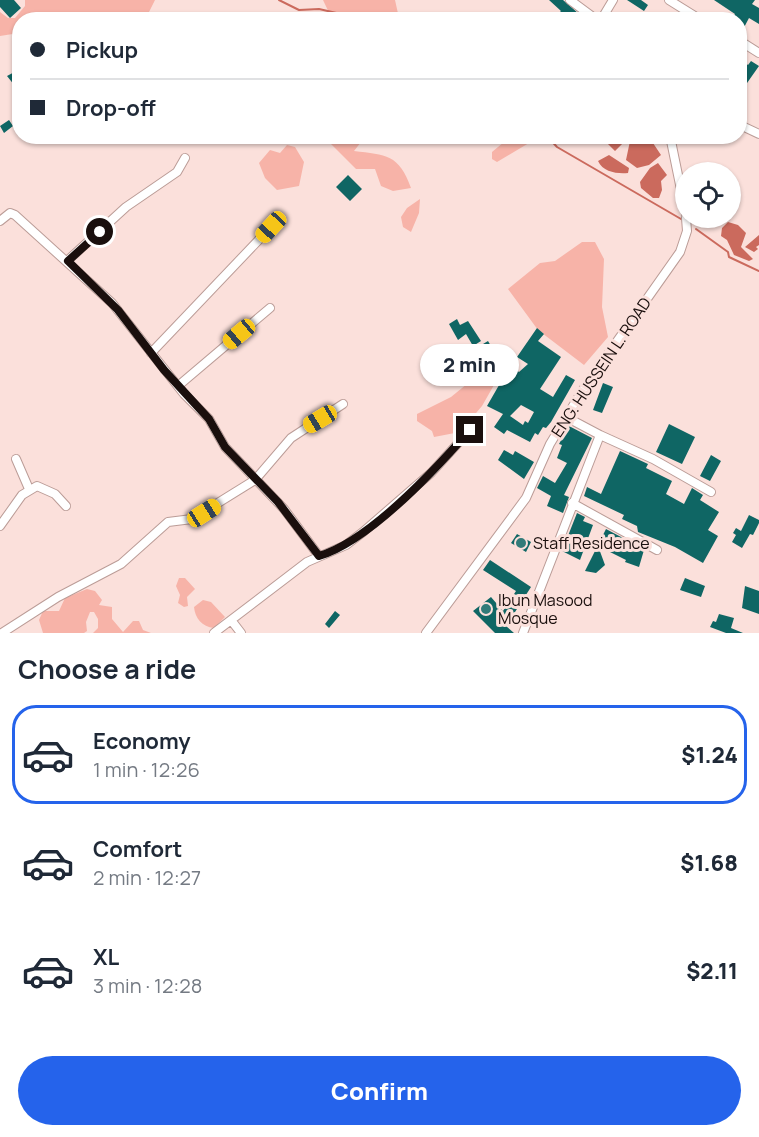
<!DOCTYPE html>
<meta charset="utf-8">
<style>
body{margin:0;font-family:Manrope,sans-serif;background:#f2f2f3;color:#1f2937;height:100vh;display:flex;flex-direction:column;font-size:22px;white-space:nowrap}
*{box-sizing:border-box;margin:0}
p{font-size:20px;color:#747a83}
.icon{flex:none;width:33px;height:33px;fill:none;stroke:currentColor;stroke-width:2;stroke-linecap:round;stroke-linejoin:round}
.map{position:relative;height:633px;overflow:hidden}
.side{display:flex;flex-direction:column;background:#fff;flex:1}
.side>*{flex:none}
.top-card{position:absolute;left:12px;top:12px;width:735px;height:132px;border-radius:24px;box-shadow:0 2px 4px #0004;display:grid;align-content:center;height:132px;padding:0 18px;background:#fff}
.tools{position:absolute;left:675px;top:162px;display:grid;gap:12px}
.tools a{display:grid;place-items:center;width:66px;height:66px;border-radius:50%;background:#fff;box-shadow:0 2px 4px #0004;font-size:30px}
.end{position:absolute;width:27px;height:27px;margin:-14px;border:8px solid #1a0f0d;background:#fff;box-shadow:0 0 0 3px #fff}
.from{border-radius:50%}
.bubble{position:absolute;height:42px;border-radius:21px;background:#fff;box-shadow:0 2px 4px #0004;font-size:20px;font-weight:800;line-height:42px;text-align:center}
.car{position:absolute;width:18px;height:36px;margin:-18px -9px;border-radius:8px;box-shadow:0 0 4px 2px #0007;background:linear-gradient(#f5c518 24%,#345 0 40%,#f5c518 0 76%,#345 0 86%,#f5c518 0)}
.top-card b{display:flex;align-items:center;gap:21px;height:57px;font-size:22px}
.top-card b+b{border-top:2px solid #e0e1e3}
.top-card i{width:15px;height:15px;background:#1f2937}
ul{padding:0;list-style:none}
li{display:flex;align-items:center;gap:18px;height:99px;margin:0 12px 9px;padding:0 6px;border:3px solid transparent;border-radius:24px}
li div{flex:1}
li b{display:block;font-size:22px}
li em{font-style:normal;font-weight:800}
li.current{border-color:#2563eb}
li>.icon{width:54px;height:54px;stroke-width:1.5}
h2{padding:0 18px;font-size:27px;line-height:72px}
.cta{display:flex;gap:12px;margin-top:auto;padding:12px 18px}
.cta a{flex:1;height:69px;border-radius:36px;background:#2563eb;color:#fff;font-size:24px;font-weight:800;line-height:69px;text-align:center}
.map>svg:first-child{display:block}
.green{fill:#f7b3a8}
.water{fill:#cb6a5d}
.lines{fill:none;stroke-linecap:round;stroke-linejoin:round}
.stream{stroke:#cb6a5d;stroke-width:2}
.building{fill:#0f6664;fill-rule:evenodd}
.minor-casing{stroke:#bb9c97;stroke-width:10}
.minor{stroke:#fff;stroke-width:8}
.route{stroke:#1a0f0d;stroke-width:8}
.poi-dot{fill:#327b79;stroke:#fbe0db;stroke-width:2}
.labels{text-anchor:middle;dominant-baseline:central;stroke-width:6;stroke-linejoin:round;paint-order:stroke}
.street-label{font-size:16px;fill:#1a0f0d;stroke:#fbe0db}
.poi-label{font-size:16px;fill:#1a0f0d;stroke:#fbe0db;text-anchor:start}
</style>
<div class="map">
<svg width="759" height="633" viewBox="0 0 759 633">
<rect width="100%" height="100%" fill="#fbe0db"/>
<path class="green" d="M25,0H171H155L148,14L163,19L20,20L19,33L0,36V12L8,18H15L25,6Z
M323,0H395L399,18L404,19H332Z
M324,137H365L354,151C386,155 399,154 411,188L393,191L381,186L375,169H356Z
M510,137V136L539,137L497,162L492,159V152Z
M287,145L295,147L304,162L299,186L277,190L265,178L259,163L270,150L280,153Z
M420,199L419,213L411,232L403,227L401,217L407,208Z
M582,242H595L604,259L602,307L608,337L584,365L538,330L508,289L540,263L555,261Z
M478,375L494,385L482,406L460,432L434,437L432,431L417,421V414L451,397Z
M179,578H185L195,589L187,597L188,606L184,607L178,603L180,595L176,586Z
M87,589L95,591L102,600L99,605L112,607V619L123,632L133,621H139L143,630L151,633H93L98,628V619L94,612H90L86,622L87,631L84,633H43L39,620L43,611H59L65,598Z
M203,600L211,602L225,617L214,628C202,627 195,618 194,607Z"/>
<path class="water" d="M601,137H629L615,151Z
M643,137H649L661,155L649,165L637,168L626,160L630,141L637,140L640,144L643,143L640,139Z
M609,155L629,168L628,173C617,174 603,172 598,161Z
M658,163L667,175L661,181L662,190L659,198H653L641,188L640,182L650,168Z
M728,222L738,225L746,233L741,247L753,259L749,261L734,255L727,240L721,236L722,228Z
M759,235V245L756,247L758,249L754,252L745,247Z"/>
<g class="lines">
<path class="stream" d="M279,0L299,10L319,9L367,20
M547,136L557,147L681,219
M696,229L728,252L729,257L759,271"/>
</g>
<path class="building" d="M0,0H14L21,8L10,18L0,7Z
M549,0H563L586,20H552L561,11Z
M627,0H641L648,5L644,11Z
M714,0H755L752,4L759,8V24L749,18L740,35V20H732L735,14Z
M740,59L748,65L751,61L759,66L740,93Z
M20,69V82L15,86L7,76Z
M9,120L13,126L4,133L0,126Z
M348,175L362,189L350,201L336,187Z
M457,319L460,325L468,321L481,341L473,346L466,334L458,340L449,324Z
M537,328L544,334L538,341L561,357L540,389L553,397L566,375L575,380L551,422L546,428L543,427L538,435L535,433L530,442L507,430L504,434L494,427L503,414L487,406L510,366L519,372L528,364L517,357ZM521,405L534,412L528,423L525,421L523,425L510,416Z
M488,341L495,353L490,356L483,344Z
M458,345L477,369L473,373L466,366L464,368L451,350Z
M603,383L613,387L602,413L593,410Z
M669,424L695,437L682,464L656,452Z
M569,426L592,438L564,495L569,497L563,513L547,506L551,496L537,488L543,476L555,483L567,463L557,458L562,445L559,444Z
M504,450L513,455L515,451L534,462L524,479L498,460Z
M620,451L648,464L646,468L672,481L666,494L684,504L692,488L703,495L700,500L719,512L708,530L718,536L703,563L675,547L638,532L637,526L622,519L624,515L584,496L587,487L601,494Z
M711,455L721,461L710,481L700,476Z
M577,513L585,517L583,521L593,525L580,560L562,551Z
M749,515L759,520V523L753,535L750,534L742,548L732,542L736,535L733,533L736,528L741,531Z
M606,529L623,538L621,542L644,550L639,567L625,562L626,560L598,546L605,565L596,573L585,571Z
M517,534L531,542L526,552L511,543Z
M490,560L531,587L506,626L514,633H495L473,611L491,597L503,611L516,591L483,570Z
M685,578L705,586L701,597L680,590Z
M745,586L759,591V614L742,608Z
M335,611L340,615L329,628L325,624Z
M719,614L734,618L731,628L743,633H726L710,627L713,621L716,622Z"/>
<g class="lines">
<defs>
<path id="minor" d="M570,0L597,20
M669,0L701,20
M601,20L613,0
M740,41L759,53
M740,125L759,134
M670,136L686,214
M0,221L10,213L15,215L112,303L184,394L209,419L225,447L284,509L319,556
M67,261L126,207L177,172L185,158
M151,353L271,227
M178,386L270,308
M600,435L653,459L711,492
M16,459L29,489
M572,503L657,550
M0,526L22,495L37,486L55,494L66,506
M231,620L241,633
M2,633L58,597L121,564L168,522L192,519L255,480L291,438L343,404
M214,633L307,562L346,545L363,532L431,473L470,430
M426,633L526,498L550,444L582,391L680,252L687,231L686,218
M523,633L600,435L566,417"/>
</defs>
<use href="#minor" class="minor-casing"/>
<use href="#minor" class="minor"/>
</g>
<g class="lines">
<path class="route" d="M100,232L68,261L118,310L164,370L209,419L225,447L278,502L319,556C369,541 435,470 470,430"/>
</g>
<g class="poi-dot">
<circle cx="521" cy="543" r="6"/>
<circle cx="486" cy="609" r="6"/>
</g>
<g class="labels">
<g class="street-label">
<text transform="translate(601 367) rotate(-56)">ENG. HUSSEIN L. ROAD</text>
</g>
<g class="poi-label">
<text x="533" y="543">Staff Residence</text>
<text x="498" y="600">Ibun Masood<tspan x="498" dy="18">Mosque</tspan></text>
</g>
</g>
</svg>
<div class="tools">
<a><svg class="icon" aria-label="locate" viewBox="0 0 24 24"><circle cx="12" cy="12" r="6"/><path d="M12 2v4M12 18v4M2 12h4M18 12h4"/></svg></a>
</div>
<i class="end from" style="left:100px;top:232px"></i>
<i class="end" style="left:470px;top:430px"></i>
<div class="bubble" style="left:420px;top:344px;width:99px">2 min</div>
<i class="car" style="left:271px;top:227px;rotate:223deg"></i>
<i class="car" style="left:239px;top:334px;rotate:230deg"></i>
<i class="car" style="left:320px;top:419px;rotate:239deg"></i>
<i class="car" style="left:204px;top:513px;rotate:58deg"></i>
<div class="top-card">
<b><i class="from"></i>Pickup</b>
<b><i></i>Drop-off</b>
</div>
</div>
<section class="side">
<h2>Choose a ride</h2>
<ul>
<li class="current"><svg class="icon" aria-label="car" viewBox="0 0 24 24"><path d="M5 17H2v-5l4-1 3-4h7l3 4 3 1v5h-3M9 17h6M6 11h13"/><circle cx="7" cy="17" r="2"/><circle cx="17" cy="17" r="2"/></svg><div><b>Economy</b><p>1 min · 12:26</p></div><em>$1.24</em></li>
<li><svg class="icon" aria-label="car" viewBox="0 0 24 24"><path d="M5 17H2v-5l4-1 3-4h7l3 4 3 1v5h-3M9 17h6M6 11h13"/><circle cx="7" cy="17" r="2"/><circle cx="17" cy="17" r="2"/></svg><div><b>Comfort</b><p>2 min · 12:27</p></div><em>$1.68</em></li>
<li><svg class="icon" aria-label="car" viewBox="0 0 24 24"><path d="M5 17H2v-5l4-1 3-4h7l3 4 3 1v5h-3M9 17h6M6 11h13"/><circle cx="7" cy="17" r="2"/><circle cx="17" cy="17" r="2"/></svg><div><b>XL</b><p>3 min · 12:28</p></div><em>$2.11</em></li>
</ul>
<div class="cta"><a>Confirm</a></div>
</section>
